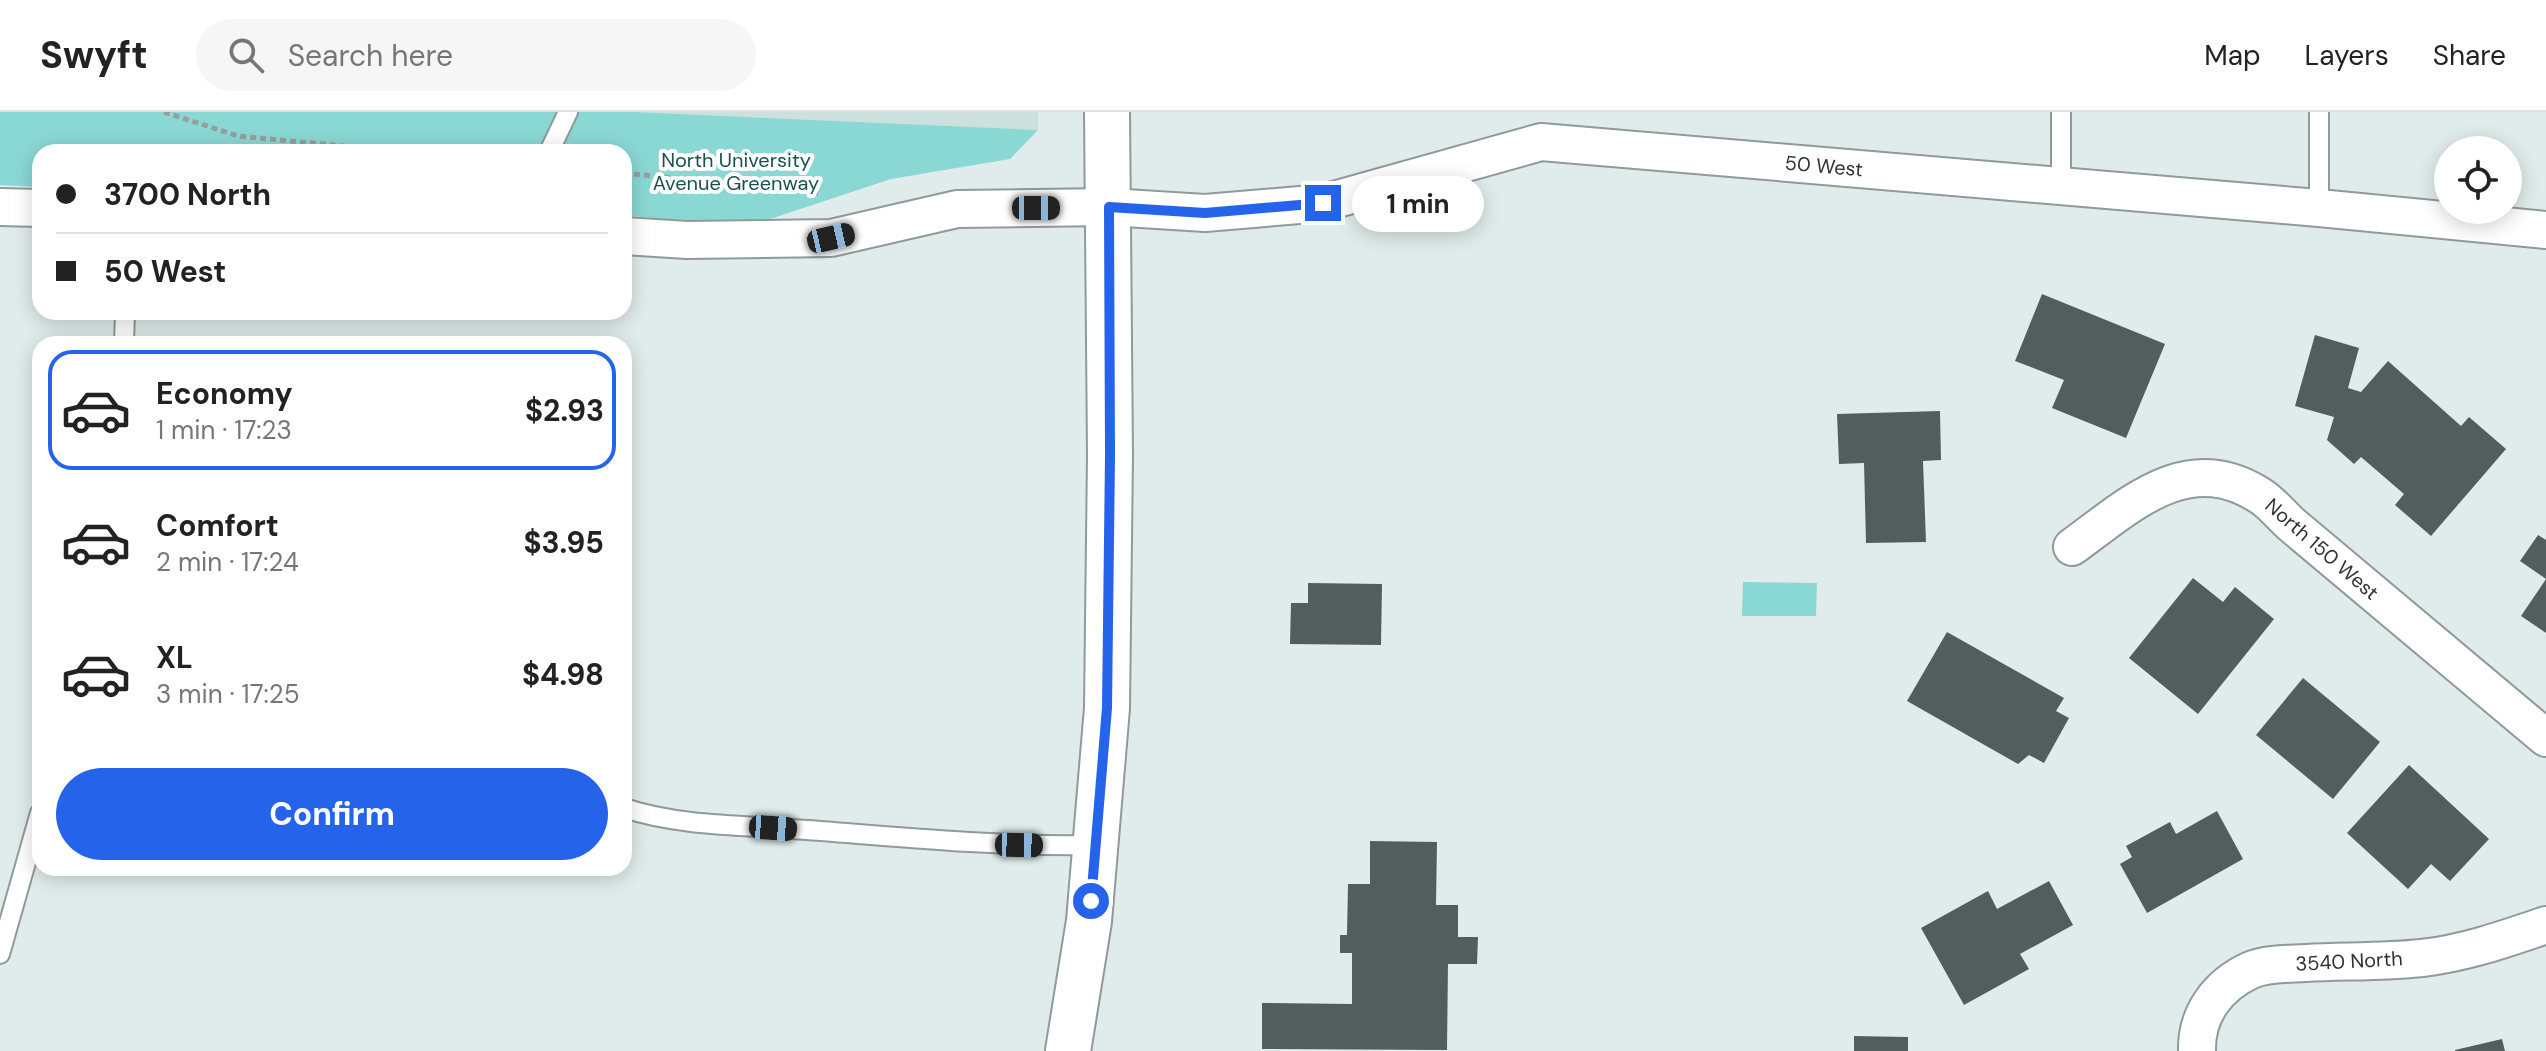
<!DOCTYPE html>
<meta charset="utf-8">
<style>
body{margin:0;font-family:"DM Sans",sans-serif;background:#f6f6f6;color:#222;height:100vh;display:flex;flex-direction:column;font-size:30px;white-space:nowrap}
*{box-sizing:border-box;margin:0}
p{font-size:26px;color:#767676}
.icon{flex:none;width:44px;height:44px;fill:none;stroke:currentColor;stroke-width:2;stroke-linecap:round;stroke-linejoin:round}
.map{position:relative;flex:1;overflow:hidden}
.drawer{position:absolute;left:32px;top:224px;width:600px;height:540px;display:flex;flex-direction:column;background:#fff;border-radius:24px;box-shadow:0 4px 20px #0003}
.drawer>*{flex:none}
.top-card{position:absolute;left:32px;top:32px;width:600px;height:176px;border-radius:24px;box-shadow:0 4px 20px #0003;display:grid;align-content:center;height:176px;padding:0 24px;background:#fff}
.fabs{position:absolute;left:2434px;top:24px;display:grid;gap:16px}
.fabs a{display:grid;place-items:center;width:88px;height:88px;border-radius:50%;background:#fff;box-shadow:0 4px 20px #0003;font-size:40px}
.end{position:absolute;width:36px;height:36px;margin:-18px;border:10px solid #2563eb;background:#fff;box-shadow:0 0 0 4px #fff}
.from{border-radius:50%}
.bubble{position:absolute;height:56px;border-radius:28px;background:#fff;box-shadow:0 4px 20px #0003;font-size:26px;font-weight:700;line-height:56px;text-align:center}
.car{position:absolute;width:24px;height:48px;margin:-24px -12px;border-radius:10px;box-shadow:0 0 6px 2px #0007;background:linear-gradient(#222 24%,#8ab4d8 0 40%,#222 0 76%,#8ab4d8 0 86%,#222 0)}
.top-card b{display:flex;align-items:center;gap:28px;height:76px;font-size:30px}
.top-card b+b{border-top:2px solid #e0e0e0}
.top-card i{width:20px;height:20px;background:#222}
ul{padding:14px 0 0;list-style:none}
li{display:flex;align-items:center;gap:24px;height:120px;margin:0 16px 12px;padding:0 8px;border:4px solid transparent;border-radius:24px}
li div{flex:1}
li b{display:block;font-size:30px}
li em{font-style:normal;font-weight:700}
li.selected{border-color:#2563eb}
li>.icon{width:72px;height:72px;stroke-width:1.5}
.primary-button{display:flex;gap:16px;margin-top:auto;padding:16px 24px}
.primary-button a{flex:1;height:92px;border-radius:48px;background:#2563eb;color:#fff;font-size:32px;font-weight:700;line-height:92px;text-align:center}
header{display:flex;align-items:center;gap:48px;box-sizing:border-box;height:112px;padding:0 40px;background:#fff;border-bottom:2px solid #e0e0e0}
header strong{font-size:38px}
nav{display:flex;gap:44px;margin-inline-start:auto;font-size:28px}
.search{width:560px;height:72px;background:#f6f6f6;display:flex;align-items:center;gap:20px;box-sizing:border-box;padding:0 28px;border-radius:44px;color:#767676;font-size:30px}
.map>svg:first-child{display:block}
.built{fill:#cce0de}
.green{fill:#8ad8d4}
.building{fill:#545d5d}
.lines{fill:none;stroke-linecap:round;stroke-linejoin:round}
.lane-casing{stroke:#909a9a;stroke-width:22}
.street-casing{stroke:#909a9a;stroke-width:40}
.secondary-casing{stroke:#909a9a;stroke-width:48}
.path{stroke:#959f9e;stroke-width:5;stroke-dasharray:6 4;stroke-linecap:butt}
.lane{stroke:#fff;stroke-width:18}
.street{stroke:#fff;stroke-width:36}
.secondary{stroke:#fff;stroke-width:44}
.route{stroke:#2563eb;stroke-width:10}
.labels{text-anchor:middle;dominant-baseline:central;stroke-width:8;stroke-linejoin:round;paint-order:stroke}
.park-label{font-size:20px;fill:#18504e;stroke:#fff}
.street-label{font-size:20px;fill:#2f3433;stroke:#fff}
</style>
<header>
<strong>Swyft</strong>
<div class="search"><svg class="icon" aria-label="search" viewBox="0 0 24 24"><circle cx="10" cy="10" r="6"/><path d="M15 15l6 6"/></svg>Search here</div>
<nav><a>Map</a><a>Layers</a><a>Share</a></nav>
</header>
<div class="map">
<svg width="2546" height="939" viewBox="0 0 2546 939">
<rect width="100%" height="100%" fill="#e0eceb"/>
<path class="built" d="M634,0H1038V18Z"/>
<path class="green" d="M0,0H634L1038,18L1010,47L891,67L743,116L624,103V40H40V75L0,73Z
M1743,470L1817,471L1816,504H1742Z"/>
<path class="building" d="M2042,182L2165,232L2126,326L2052,296L2064,268L2015,249Z
M2315,223L2359,236L2348,276L2361,280L2388,249L2461,314L2469,305L2506,337L2431,424L2395,393L2404,382L2361,345L2354,352L2327,328L2334,305L2295,294Z
M1940,299L1941,348L1923,349L1926,430L1866,431L1864,351L1839,352L1837,302Z
M2538,423L2546,428V467L2520,449Z
M2193,466L2223,490L2235,475L2274,507L2198,602L2129,546Z
M2546,467V521L2521,504Z
M1308,471L1382,472L1381,533L1290,532L1291,491H1308Z
M1947,520L2064,586L2056,599L2069,606L2044,651L2029,643L2018,652L1907,589Z
M2303,566L2380,630L2333,687L2256,623Z
M2409,653L2489,727L2450,769L2431,752L2408,777L2347,721Z
M2217,699L2243,747L2147,801L2120,752L2132,745L2126,734L2170,710L2176,722Z
M1370,729L1437,730L1436,793H1458V825H1478L1477,852H1448L1447,938L1262,937V891L1352,892V841H1340V823H1347L1348,772H1370Z
M2049,769L2073,813L2020,842L2029,857L1964,893L1921,816L1988,779L1997,797Z
M1854,924L1908,925V939H1854Z
M2502,927L2505,939H2455V938Z"/>
<g class="lines">
<defs>
<path id="lane" d="M2319,0V96
M549,40L568,0
M2061,74V0
M124,232L125,200
M624,696C682,715 746,713 807,718C903,725 999,735 1095,733
M0,842L40,701"/>
<path id="street" d="M0,95L40,96
M624,124L687,128L831,126L957,97L1109,95L1205,101L1323,91L1541,30L2319,96L2546,118
M2072,435C2129,394 2186,337 2259,383C2271,390 2281,403 2291,412L2546,626
M2197,939C2196,902 2218,873 2251,858C2268,851 2288,852 2306,851C2344,849 2384,850 2422,846C2465,841 2505,827 2546,813"/>
<path id="secondary" d="M1068,939L1089,809L1107,596L1110,343L1107,0"/>
</defs>
<use href="#lane" class="lane-casing"/>
<use href="#street" class="street-casing"/>
<use href="#secondary" class="secondary-casing"/>
<path class="path" d="M164,0L238,24L406,40
M624,61L818,81"/>
<use href="#lane" class="lane"/>
<use href="#street" class="street"/>
<use href="#secondary" class="secondary"/>
</g>
<g class="lines">
<path class="route" d="M1091,789L1107,596L1110,343L1109,95L1205,101L1323,91"/>
</g>
<g class="labels">
<g class="park-label">
<text x="736" y="48">North University<tspan x="736" dy="23">Avenue Greenway</tspan></text>
</g>
<g class="street-label">
<text transform="translate(1824 54) rotate(5)">50 West</text>
<text transform="translate(2322 437) rotate(41)">North 150 West</text>
<text transform="translate(2349 849) rotate(-3)">3540 North</text>
</g>
</g>
</svg>
<div class="fabs">
<a><svg class="icon" aria-label="locate" viewBox="0 0 24 24"><circle cx="12" cy="12" r="6"/><path d="M12 2v4M12 18v4M2 12h4M18 12h4"/></svg></a>
</div>
<i class="end from" style="left:1091px;top:789px"></i>
<i class="end" style="left:1323px;top:91px"></i>
<div class="bubble" style="left:1352px;top:64px;width:132px">1 min</div>
<i class="car" style="left:1036px;top:96px;rotate:90deg"></i>
<i class="car" style="left:831px;top:126px;rotate:77deg"></i>
<i class="car" style="left:773px;top:716px;rotate:94deg"></i>
<i class="car" style="left:1019px;top:733px;rotate:91deg"></i>
<div class="top-card">
<b><i class="from"></i>3700 North</b>
<b><i></i>50 West</b>
</div>
<section class="drawer">
<ul>
<li class="selected"><svg class="icon" aria-label="car" viewBox="0 0 24 24"><path d="M5 17H2v-5l4-1 3-4h7l3 4 3 1v5h-3M9 17h6M6 11h13"/><circle cx="7" cy="17" r="2"/><circle cx="17" cy="17" r="2"/></svg><div><b>Economy</b><p>1 min · 17:23</p></div><em>$2.93</em></li>
<li><svg class="icon" aria-label="car" viewBox="0 0 24 24"><path d="M5 17H2v-5l4-1 3-4h7l3 4 3 1v5h-3M9 17h6M6 11h13"/><circle cx="7" cy="17" r="2"/><circle cx="17" cy="17" r="2"/></svg><div><b>Comfort</b><p>2 min · 17:24</p></div><em>$3.95</em></li>
<li><svg class="icon" aria-label="car" viewBox="0 0 24 24"><path d="M5 17H2v-5l4-1 3-4h7l3 4 3 1v5h-3M9 17h6M6 11h13"/><circle cx="7" cy="17" r="2"/><circle cx="17" cy="17" r="2"/></svg><div><b>XL</b><p>3 min · 17:25</p></div><em>$4.98</em></li>
</ul>
<div class="primary-button"><a>Confirm</a></div>
</section>
</div>
